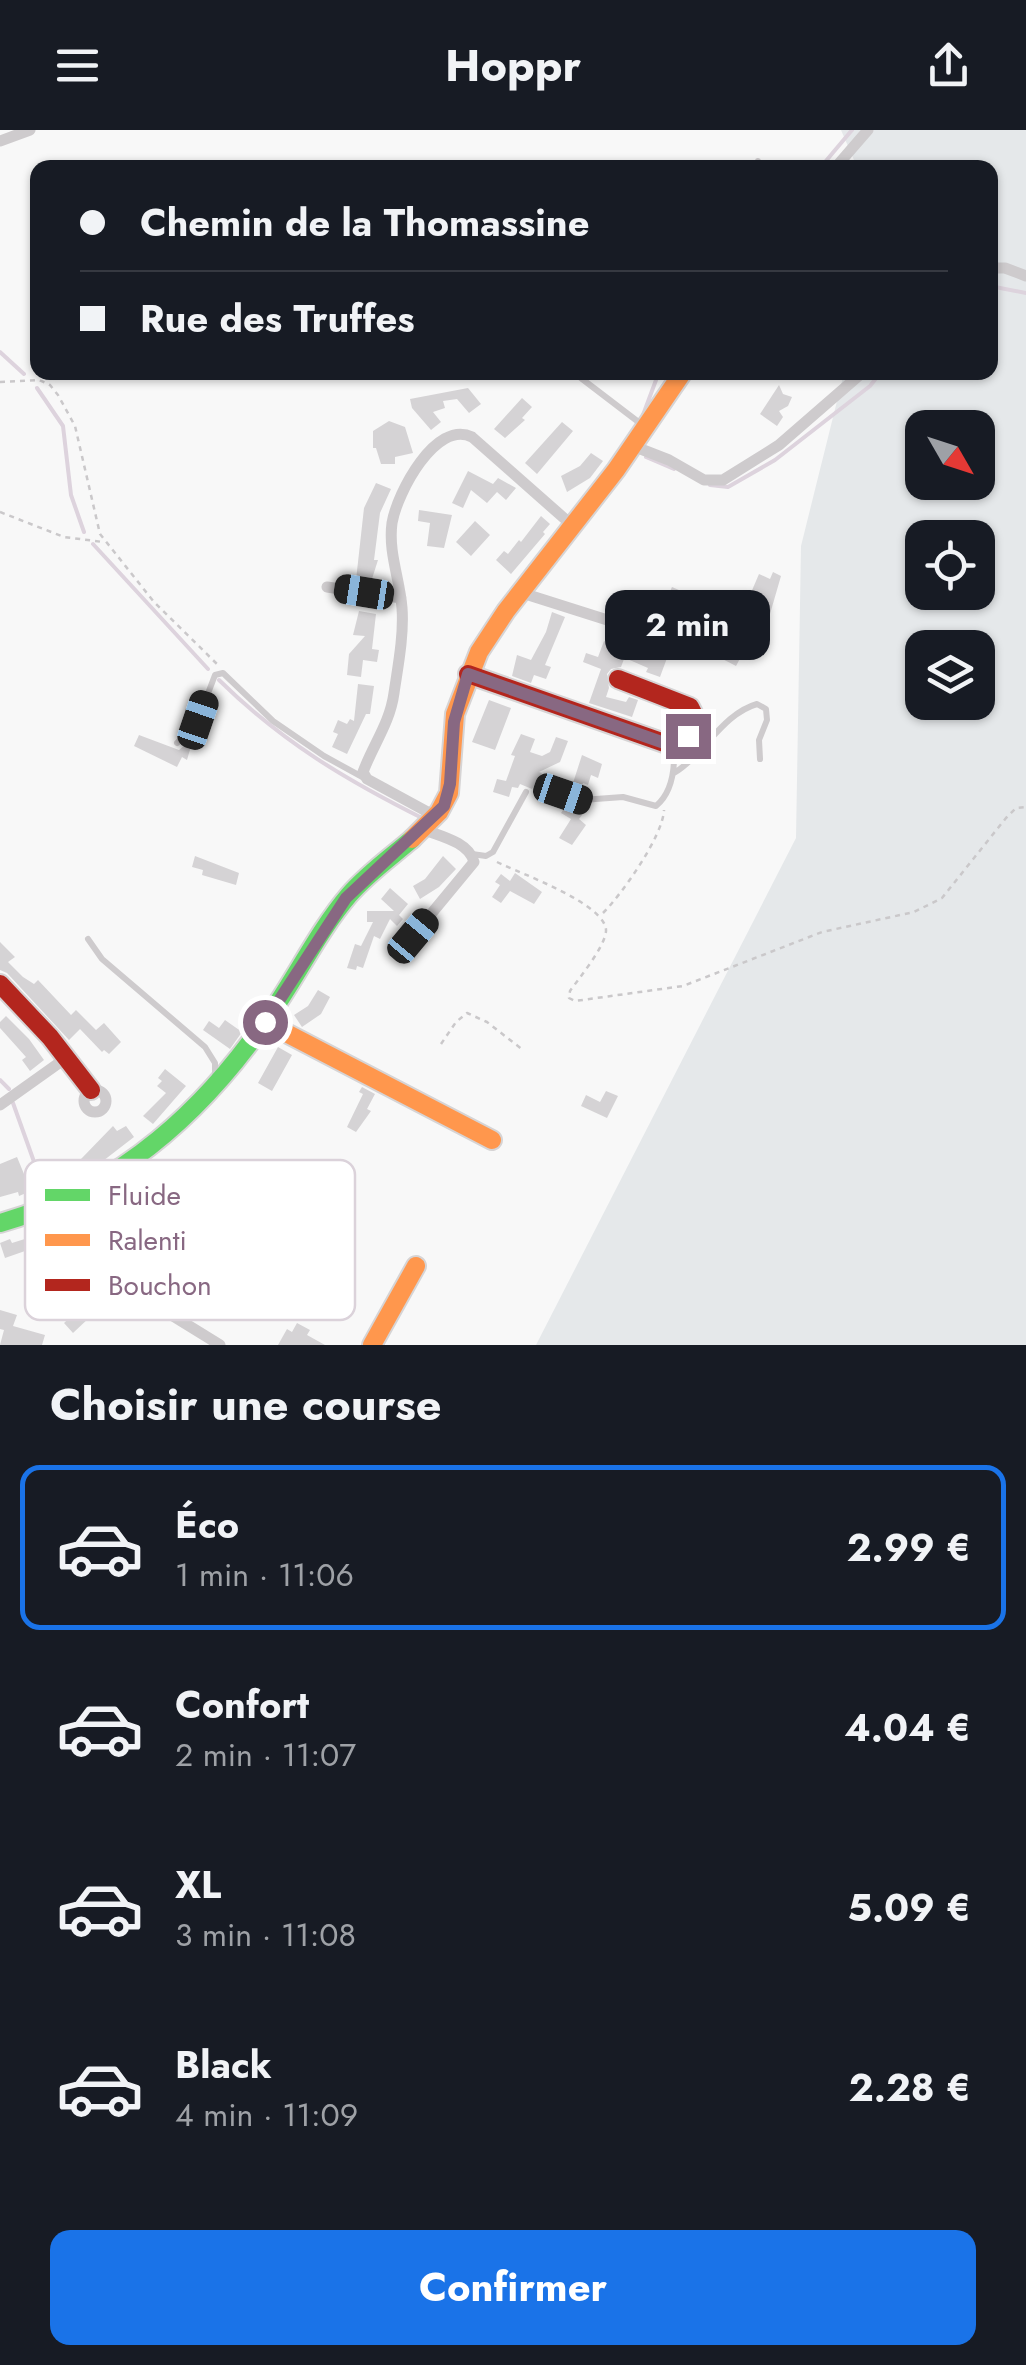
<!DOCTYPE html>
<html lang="fr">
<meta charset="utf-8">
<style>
body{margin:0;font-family:Jost,sans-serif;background:#242831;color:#f1f3f6;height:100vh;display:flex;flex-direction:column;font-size:38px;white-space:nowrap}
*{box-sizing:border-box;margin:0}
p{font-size:32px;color:#9ea1a6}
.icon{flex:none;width:55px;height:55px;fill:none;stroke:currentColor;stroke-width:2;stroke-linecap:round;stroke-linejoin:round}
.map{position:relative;height:1215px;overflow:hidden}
.sheet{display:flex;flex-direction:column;background:#171b24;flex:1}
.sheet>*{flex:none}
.top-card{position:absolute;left:30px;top:30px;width:968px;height:220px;border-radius:20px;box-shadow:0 2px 8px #0004;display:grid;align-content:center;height:220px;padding:0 50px;background:#171b24}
.needle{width:65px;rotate:129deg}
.tools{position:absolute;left:905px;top:280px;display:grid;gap:20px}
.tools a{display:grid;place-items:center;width:90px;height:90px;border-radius:20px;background:#171b24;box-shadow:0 2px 8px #0004;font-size:50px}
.end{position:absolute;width:45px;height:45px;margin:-22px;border:12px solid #886882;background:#fff;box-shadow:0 0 0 5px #fff}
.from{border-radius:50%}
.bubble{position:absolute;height:70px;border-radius:20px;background:#171b24;box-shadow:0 2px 8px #0004;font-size:32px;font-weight:700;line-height:70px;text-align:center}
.car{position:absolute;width:30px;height:60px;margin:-30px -15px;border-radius:12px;box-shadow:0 0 8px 2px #0007;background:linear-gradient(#222 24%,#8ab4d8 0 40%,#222 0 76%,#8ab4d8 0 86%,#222 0)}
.top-card b{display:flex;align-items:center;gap:35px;height:95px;font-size:38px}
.top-card b+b{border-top:2px solid #363941}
.top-card i{width:25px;height:25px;background:#f1f3f6}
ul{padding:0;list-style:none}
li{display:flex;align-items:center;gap:30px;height:165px;margin:0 20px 15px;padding:0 30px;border:5px solid transparent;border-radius:20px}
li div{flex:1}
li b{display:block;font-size:38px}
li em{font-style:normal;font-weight:700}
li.active{border-color:#1a73e8}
li>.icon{width:90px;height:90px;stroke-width:1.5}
h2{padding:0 50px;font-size:45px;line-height:120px}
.action{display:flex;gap:20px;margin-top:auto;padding:20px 50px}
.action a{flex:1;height:115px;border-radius:20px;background:#1a73e8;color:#fff;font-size:40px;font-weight:700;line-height:115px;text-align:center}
header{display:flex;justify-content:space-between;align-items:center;height:130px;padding:0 50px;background:#171b24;font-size:45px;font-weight:700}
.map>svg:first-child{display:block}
.green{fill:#e5e8ea;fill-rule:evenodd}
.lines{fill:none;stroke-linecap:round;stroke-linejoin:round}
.stream{stroke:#ddd3dd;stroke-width:4}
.building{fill:#d5d3d5}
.fast-casing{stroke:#d6d4d5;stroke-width:22}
.slow-casing{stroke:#d6d4d5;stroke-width:22}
.jam-casing{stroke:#d6d4d5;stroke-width:22}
.path{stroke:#cac8ca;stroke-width:2.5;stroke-dasharray:5 5;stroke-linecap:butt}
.lane{stroke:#cecbcd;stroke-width:6}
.street{stroke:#cecbcd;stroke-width:11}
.fast{stroke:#63d668;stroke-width:18}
.slow{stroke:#ff974d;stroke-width:18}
.jam{stroke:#b3261e;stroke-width:18}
.route{stroke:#886882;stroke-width:12}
.key{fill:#fff;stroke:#dbd2da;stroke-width:2.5}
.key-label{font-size:28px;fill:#886882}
</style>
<header><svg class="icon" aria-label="menu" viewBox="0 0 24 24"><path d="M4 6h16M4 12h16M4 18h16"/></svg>Hoppr<svg class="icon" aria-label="share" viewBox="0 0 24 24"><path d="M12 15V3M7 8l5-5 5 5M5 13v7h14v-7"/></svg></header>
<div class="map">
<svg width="1026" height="1215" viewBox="0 0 1026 1215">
<rect width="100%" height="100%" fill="#f8f8f8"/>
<path class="green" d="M841,0H1026V1215H536L796,708L801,416L844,243L990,242V38L857,37ZM922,298H978V352H922ZM922,408H978V462H922ZM922,518H978V572H922Z"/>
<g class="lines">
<path class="stream" d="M820,38L852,0
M990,156L1026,163
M0,222L24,244
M37,258L63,296L71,365L84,402
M643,285L659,242
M646,327L674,339
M710,355L728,357L775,330L870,256L881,242
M93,414L208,539
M219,550C282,612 346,650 424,689
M0,950L9,959
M13,973L47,1068"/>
</g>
<path class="building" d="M779,255L783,264L792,267L788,276L779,281L783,287L777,296L760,284Z
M468,258L481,274L469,283L457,269L443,271L445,278L433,282L441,292L431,300L412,278L410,269Z
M522,268L532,277L522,288L525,290L505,308L494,299Z
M389,291L405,297L413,323L395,327V334H381L376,318H373V301Z
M562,292L573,301L537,344L525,333Z
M591,323L603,331L590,348L567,362L561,346L580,336Z
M468,341L493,354L498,348L516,358L506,370L497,362L487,373L471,360L463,378L452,373Z
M376,353L391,359L380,383L374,430H378L371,452L356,450L364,378Z
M419,380L452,385L444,418L427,416L430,393L418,391Z
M541,386L550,394L543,402L545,404L511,444L496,430L504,421L508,424L519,410L521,412Z
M475,391L490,405L471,426L456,412Z
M773,442L781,446L770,484L758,477L761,472L750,465L759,444L770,449Z
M672,457L688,464L681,481L674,478L671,485L656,478L663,464L668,466Z
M359,481L376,484L372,519L379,520L377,532L363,530L361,547L347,545L349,524L365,506L353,505Z
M552,482L565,487L545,535L551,537L546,549L534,545L531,553L512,546L517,525L531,530L546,502Z
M723,493L731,498L725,512L744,521L736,536L709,522L713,512L708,510L711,505L717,503Z
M604,511L627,521L621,537L611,539L607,544L609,558L606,567L626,572L629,567L638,570L632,587L589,573L601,539L583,532L586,523L598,527Z
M630,515L667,528L660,547L646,542L648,538L625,528Z
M358,554L374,556L370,584H366L347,624L332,617L338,604L333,602L338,590L347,594L350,589L354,591Z
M489,570L511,578L495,620L472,612Z
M521,604L535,609L530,622L542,626L550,622L556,607L568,611L560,632L539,642L542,643L532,659L520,654L518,658L512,657L509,667L493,662L497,649L506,651L515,626L511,625Z
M139,605L179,620L187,613L191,616L187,630L182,627L177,637L134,616Z
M582,625L602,634L598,648L591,645L588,655L583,653L582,656L573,653Z
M567,674L582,685L579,689L586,695L572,715L559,708L571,689L561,683Z
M195,726L239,743L236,755L202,745L203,740L192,737Z
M443,726L456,739L439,757L420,769L413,756L425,749Z
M515,743L542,762L534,774L510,761L501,773L492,767L500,755L495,752L501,744L510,751Z
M390,758L408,774L399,785L403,789L397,796L390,789L380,809L374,806L363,838L357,836L356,840L347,838L355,814L361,816L373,792H367V781H394L381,769Z
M0,812L15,827L8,832L23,847L34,854L38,850L71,885L76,880L96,900L104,893L121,912L109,924L104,920L102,922L80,899L69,910L7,843L0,840Z
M318,860L330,867L321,884L302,897L294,885L308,876Z
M6,886L29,909L44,930L30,941L22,930L26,927L0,898V892Z
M225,890L242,902L230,919L203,900L209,891L219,898Z
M278,917L292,925L272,961L258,953Z
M165,939L186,956L153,994L143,986L166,963L157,956L162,951L158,948Z
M362,957L375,964L367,979L371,981L356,1002L347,997L363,964L359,962Z
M606,961L618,966L607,988L581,976L586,965L600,972Z
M113,996L117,1001L126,996L134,1007L90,1041L81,1029Z
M17,1027L31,1061L19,1066L18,1062L0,1067V1034Z
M28,1108L30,1116L39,1113L45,1129L55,1140L49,1147L53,1152L45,1159L35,1148L26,1145L29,1133L25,1121L5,1128L0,1113L10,1109L12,1113Z
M95,1158L107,1171L73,1203L64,1193L89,1170L86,1167Z
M0,1180L17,1185L13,1196L45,1205L42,1215H0L4,1200L0,1199Z
M297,1193L310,1200L307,1205L325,1215H278L287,1199L292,1202Z"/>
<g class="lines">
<defs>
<path id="fast" d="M0,1093C121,1059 209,978 277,874C301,838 321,798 349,765C367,744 391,727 412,709"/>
<path id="slow" d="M412,709L439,682L449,663L455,584L479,522L506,481L616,340L683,242
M265,892L492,1010
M372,1215L416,1136"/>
<path id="jam" d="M468,544L670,615L683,612L695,587L690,577L618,549
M0,854L50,907L91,960"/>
</defs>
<use href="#fast" class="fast-casing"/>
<use href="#slow" class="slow-casing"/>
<use href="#jam" class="jam-casing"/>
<path class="path" d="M0,252L39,250L50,255L58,265L75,296L100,404L154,472L219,536
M0,382L64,407L103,412
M497,732C519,743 607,774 606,801C605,817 579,848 570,861L569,868L575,871L683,856L822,802L914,782L942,768L1006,688L1016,678L1026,677
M603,783C622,764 663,706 664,680
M441,914L456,892L467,883L487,892L523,920"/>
<path class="lane" d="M758,31L759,38
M573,242L645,297
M177,613L196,595L215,545L223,543L273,591L324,626L366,649
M674,643C704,625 722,584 757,574L766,579L767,590L759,610L760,629
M544,657L582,670L623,667L656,676C673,662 675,638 674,617
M472,724L486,726L493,722L526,662
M88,809L102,829L205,917L215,933V947"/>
<path class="street" d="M0,11L30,0
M835,38L868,0
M990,138H1005L1026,146
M633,316L669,330L704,350H723L779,315L863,242
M327,457L401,468
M519,462L683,514L691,512L722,480L735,478L757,492
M435,686L367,649L363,642C373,615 390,593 394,563C398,536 404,505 402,478C400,450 388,422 392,393C397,363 436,289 472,307L574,397
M398,824L474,732C469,712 440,706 422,699
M84 971a11 11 0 1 1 22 0a11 11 0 1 1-22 0Z
M0,975L66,928
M63,1073L152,1173L220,1215"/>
<use href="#fast" class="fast"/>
<use href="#slow" class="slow"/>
<use href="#jam" class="jam"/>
</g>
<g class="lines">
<path class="route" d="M265,892L346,768L444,676L450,654L454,592L468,544L670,615L681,614L688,606"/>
</g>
<rect x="25" y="1030" width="330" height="160" rx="15" class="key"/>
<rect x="45" y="1059" width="45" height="12" fill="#63d668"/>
<rect x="45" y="1104" width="45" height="12" fill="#ff974d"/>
<rect x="45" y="1149" width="45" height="12" fill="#b3261e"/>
<g class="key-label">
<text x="108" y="1075">Fluide</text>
<text x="108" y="1120">Ralenti</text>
<text x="108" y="1165">Bouchon</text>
</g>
</svg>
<div class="tools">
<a><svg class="needle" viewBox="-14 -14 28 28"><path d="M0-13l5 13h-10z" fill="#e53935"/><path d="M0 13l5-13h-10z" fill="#9ea1a6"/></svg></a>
<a><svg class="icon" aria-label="locate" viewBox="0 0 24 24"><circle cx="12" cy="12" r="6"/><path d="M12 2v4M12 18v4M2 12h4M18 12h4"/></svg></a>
<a><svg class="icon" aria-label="layers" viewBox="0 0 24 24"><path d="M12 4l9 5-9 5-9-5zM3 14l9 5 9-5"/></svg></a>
</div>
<i class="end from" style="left:265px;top:892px"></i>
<i class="end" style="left:688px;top:606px"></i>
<div class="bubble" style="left:605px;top:460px;width:165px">2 min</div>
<i class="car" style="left:364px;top:462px;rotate:279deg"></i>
<i class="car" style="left:198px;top:590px;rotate:19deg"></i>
<i class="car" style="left:563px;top:664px;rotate:109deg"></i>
<i class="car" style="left:413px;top:806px;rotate:40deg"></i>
<div class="top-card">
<b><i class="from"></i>Chemin de la Thomassine</b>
<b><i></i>Rue des Truffes</b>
</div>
</div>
<section class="sheet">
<h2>Choisir une course</h2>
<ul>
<li class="active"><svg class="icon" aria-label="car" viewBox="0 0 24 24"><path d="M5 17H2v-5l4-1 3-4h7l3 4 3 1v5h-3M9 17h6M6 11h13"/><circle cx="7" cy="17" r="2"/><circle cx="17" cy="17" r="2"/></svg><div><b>Éco</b><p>1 min · 11:06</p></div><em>2.99 €</em></li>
<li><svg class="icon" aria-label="car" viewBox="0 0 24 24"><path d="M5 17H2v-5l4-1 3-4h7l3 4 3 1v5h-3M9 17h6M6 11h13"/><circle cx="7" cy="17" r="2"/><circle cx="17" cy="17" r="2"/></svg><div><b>Confort</b><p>2 min · 11:07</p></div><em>4.04 €</em></li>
<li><svg class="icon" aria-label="car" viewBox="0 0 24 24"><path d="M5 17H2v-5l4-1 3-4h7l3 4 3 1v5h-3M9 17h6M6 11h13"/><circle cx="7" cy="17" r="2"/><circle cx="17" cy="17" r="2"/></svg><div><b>XL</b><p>3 min · 11:08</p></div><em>5.09 €</em></li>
<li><svg class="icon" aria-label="car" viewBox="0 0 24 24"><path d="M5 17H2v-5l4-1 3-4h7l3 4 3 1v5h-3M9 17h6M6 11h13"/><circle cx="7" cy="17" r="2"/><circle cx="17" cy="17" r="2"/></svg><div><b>Black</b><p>4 min · 11:09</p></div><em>2.28 €</em></li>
</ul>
<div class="action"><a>Confirmer</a></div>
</section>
